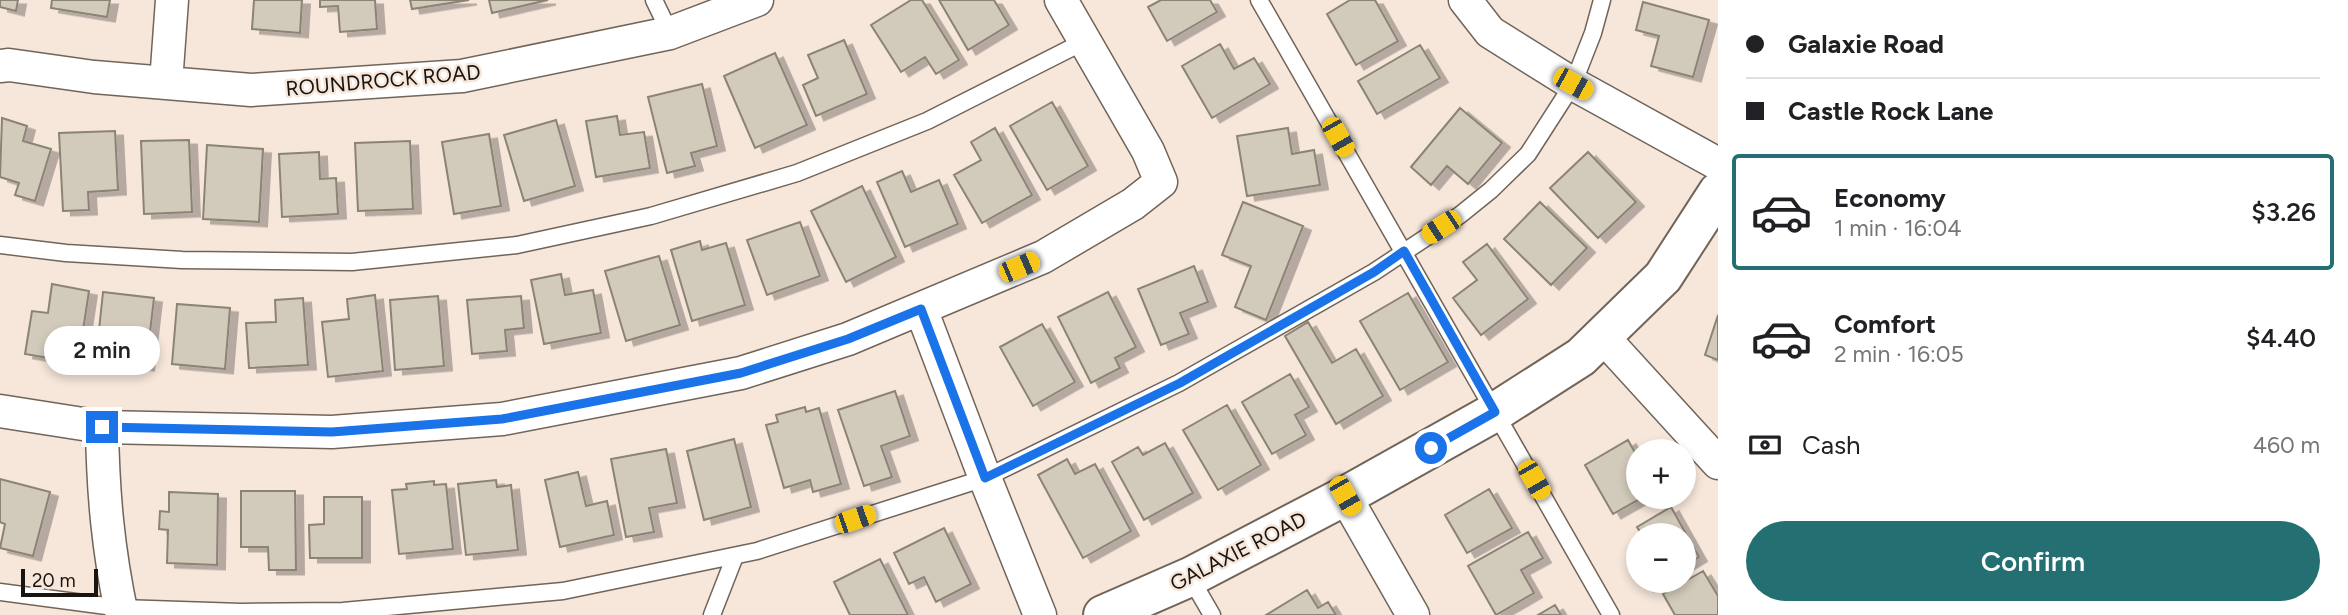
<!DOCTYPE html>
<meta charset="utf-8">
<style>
body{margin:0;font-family:Figtree,sans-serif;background:#f6f6f6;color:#202124;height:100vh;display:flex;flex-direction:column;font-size:26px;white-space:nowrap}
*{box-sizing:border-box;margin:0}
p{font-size:23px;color:#757577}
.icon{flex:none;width:38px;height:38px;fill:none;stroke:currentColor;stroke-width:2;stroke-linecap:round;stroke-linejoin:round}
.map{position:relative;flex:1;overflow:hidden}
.panel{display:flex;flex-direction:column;background:#fff;width:630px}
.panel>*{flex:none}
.top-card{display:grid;align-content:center;height:154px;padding:0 28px;background:#fff}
.controls{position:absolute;left:1626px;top:439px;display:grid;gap:14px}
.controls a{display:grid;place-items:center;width:70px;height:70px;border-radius:50%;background:#fff;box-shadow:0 4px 10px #0003;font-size:35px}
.scale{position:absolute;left:21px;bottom:18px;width:77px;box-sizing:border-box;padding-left:7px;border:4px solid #191410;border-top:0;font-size:19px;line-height:24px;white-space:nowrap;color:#191410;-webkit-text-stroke:5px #f7e7db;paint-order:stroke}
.end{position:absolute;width:32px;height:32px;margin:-16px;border:9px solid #1a73e8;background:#fff;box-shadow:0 0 0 4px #fff}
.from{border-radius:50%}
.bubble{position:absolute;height:49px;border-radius:24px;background:#fff;box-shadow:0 4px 10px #0003;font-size:23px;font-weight:600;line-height:49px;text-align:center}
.car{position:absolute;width:21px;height:42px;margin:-21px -10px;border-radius:9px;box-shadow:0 0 5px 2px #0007;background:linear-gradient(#f5c518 24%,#345 0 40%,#f5c518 0 76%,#345 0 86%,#f5c518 0)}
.top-card b{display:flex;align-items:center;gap:24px;height:66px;font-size:26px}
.top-card b+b{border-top:2px solid #e0e0e0}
.top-card i{width:18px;height:18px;background:#202124}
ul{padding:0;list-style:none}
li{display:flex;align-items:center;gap:21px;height:116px;margin:0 14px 10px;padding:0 14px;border:4px solid transparent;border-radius:7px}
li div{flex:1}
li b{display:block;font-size:26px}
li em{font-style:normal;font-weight:600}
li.on{border-color:#236f71}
li>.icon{width:63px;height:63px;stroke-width:1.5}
.pay{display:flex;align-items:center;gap:18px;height:77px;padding:0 28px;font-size:26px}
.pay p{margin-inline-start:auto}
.primary-button{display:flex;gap:14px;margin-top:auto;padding:14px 28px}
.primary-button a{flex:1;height:80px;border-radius:42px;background:#236f71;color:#fff;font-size:28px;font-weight:600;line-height:80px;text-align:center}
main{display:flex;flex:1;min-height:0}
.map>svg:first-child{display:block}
.building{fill:#d2caba;stroke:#8b8475;stroke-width:2;filter:url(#shadow)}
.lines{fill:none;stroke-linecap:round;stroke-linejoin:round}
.lane-casing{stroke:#716459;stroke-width:19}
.street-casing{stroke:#716459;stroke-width:35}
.secondary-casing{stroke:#716459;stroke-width:42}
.lane{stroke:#fff;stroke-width:16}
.street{stroke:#fff;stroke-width:32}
.secondary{stroke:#fff;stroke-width:38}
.route{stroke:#1a73e8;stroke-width:9}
.labels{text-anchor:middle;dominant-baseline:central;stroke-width:5;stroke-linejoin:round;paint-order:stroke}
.street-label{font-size:21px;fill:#191410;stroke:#f7e7db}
</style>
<main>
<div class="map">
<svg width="1718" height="615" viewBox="0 0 1718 615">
<defs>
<filter id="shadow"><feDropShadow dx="8" dy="4.5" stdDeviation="0" flood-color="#0004"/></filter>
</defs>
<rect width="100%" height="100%" fill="#f7e7db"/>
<path class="building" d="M0,0H18L16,11L0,7Z
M52,0H110L107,17L51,8Z
M254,0H302L300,33L252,29Z
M320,0H375L377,29L340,32L338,6L320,7Z
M410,0H469L412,9Z
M489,0H548L492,13Z
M911,0H922L959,60L936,74L925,57L901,72L871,25Z
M939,0H994L1009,25L968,50Z
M1161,0H1210L1217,12L1167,41L1148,7Z
M1350,0H1375L1398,41L1356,65L1327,14Z
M1643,2L1709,20L1693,77L1651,66L1659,36L1636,30Z
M844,40L867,94L816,116L803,85L818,78L808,55Z
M1220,44L1234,69L1254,58L1270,84L1212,118L1182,66Z
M1420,45L1440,78L1377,114L1358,81Z
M775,53L807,125L755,148L724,76Z
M702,84L717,146L691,153L695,166L667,173L648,97Z
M1052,102L1088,166L1047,190L1010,126Z
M1460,108L1502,143L1468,184L1447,166L1431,185L1411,167Z
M617,116L620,135L644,132L650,168L596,177L586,121Z
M2,118L27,126L23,141L51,149L35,201L15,195L19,183L0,177Z
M556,120L575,186L524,201L504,135Z
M995,128L1032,195L982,223L954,175L981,160L971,142Z
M1288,128L1292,154L1314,150L1320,185L1247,196L1237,136Z
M115,131L118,190L88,192L89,210L63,211L59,133Z
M489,134L501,206L454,214L442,142Z
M189,140L192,212L144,214L141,141Z
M410,141L413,209L358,211L355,143Z
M207,145L263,149L259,222L203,219Z
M319,152L320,179L336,178L338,214L282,217L279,154Z
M1588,152L1636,202L1598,238L1550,188Z
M902,171L911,192L939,180L958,224L905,247L877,182Z
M862,186L896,257L846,282L811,211Z
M1243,202L1303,226L1266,320L1235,307L1251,266L1222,255Z
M1540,202L1587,248L1551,285L1504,239Z
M800,222L820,276L767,295L747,240Z
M700,241L702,250L726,243L745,305L692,321L671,250Z
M1487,244L1528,299L1481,335L1453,298L1477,280L1463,262Z
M659,256L680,325L626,341L605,271Z
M1194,266L1208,302L1180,313L1189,334L1161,345L1138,289Z
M561,274L565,295L593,290L601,333L544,344L531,280Z
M52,284L89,291L78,363L25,354L32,311L48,313Z
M103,292L154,298L146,366L96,359Z
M1108,292L1136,347L1115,358L1120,368L1091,383L1058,317Z
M1408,293L1448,362L1400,390L1360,321Z
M375,295L383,371L328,377L322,322L349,319L347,299Z
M438,296L444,366L395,370L390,300Z
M521,296L524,328L505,330L507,351L472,354L467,300Z
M303,298L308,365L249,368L246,323L276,322L275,300Z
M177,304L230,308L225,369L172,364Z
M1718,315V360L1705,355Z
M1308,322L1332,363L1356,349L1383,396L1336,424L1285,336Z
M1042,324L1075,382L1033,406L1000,347Z
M1290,374L1309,407L1295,415L1306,435L1272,454L1242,402Z
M895,391L910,436L881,446L892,477L864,486L838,410Z
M1227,405L1261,465L1218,490L1183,430Z
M805,407L806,412L819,408L841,484L813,492L810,480L784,488L766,425L778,422L776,415Z
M734,439L751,507L704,520L687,451Z
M1628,440L1638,458V497H1643L1613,514L1585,465Z
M1165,443L1193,493L1144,520L1112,462L1138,447L1143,455Z
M666,449L677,503L649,508L654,532L626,537L611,459Z
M1067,459L1075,474L1095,464L1131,531L1083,558L1038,475Z
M578,472L586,506L607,501L614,535L560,547L545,480Z
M0,479L50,492L33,556L0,548L5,524L0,522Z
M496,480L497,487L511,485L518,550L466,555L458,484Z
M434,481V485L446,484L453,549L399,554L392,490L407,489L406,484Z
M1489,489L1512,528L1467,553L1445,515Z
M241,491H295L296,570H269L268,547H241Z
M169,492L218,494L217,565L167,563L168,530L159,529L160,511L169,512Z
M324,497H362V558H310L309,525L324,524Z
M1671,507L1699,557L1684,566V536H1643L1637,527Z
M944,528L971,584L936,602L924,577L909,584L894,553Z
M1528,532L1543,558L1521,570L1534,593L1496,615L1468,566Z
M880,559L908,615H850L834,582Z
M1703,571L1718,596V615H1675L1663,594Z
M1642,581H1657L1646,587Z
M1307,590L1318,608L1328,602L1336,615H1266Z
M1555,605L1561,615H1538Z"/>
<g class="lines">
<defs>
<path id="lane" d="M654,0L670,33
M1259,0L1611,615
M0,245L66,253L182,260L352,262L517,245L651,216L797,173L927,121L1085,41
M1190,577L1212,615
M0,592L121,608L241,612L343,611L563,591L757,551L985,478L1179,383L1374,272L1460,215L1491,190L1528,154L1573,84L1593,33L1602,0
M712,615L735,556"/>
<path id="street" d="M1465,0L1490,32L1573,84L1718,164
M0,66L9,65L94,77L251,90L462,76L670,33L757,0
M166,83L172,0
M921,309L985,478L1040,615
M1603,337L1718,463
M0,411L102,427L332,432L502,419L741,373L848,339L1043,257L1133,204L1161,182L1148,151L1061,0
M102,427C103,493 108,550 122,615
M1345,496L1413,615"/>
<path id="secondary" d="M1103,615L1190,577L1345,496L1495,412L1581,357L1663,277L1718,192"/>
</defs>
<use href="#lane" class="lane-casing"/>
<use href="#street" class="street-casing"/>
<use href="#secondary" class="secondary-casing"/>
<use href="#lane" class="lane"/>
<use href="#street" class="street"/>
<use href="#secondary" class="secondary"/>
</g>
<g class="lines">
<path class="route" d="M102,427L332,432L502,419L741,373L848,339L921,309L985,478L1180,383L1374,272L1404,251L1495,412L1431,448"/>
</g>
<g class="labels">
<g class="street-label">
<text transform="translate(383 80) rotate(-5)">ROUNDROCK ROAD</text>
<text transform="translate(1238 551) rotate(-27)">GALAXIE ROAD</text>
</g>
</g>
</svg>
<div class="controls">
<a>+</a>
<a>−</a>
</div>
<div class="scale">20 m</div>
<i class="end from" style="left:1431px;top:448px"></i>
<i class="end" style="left:102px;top:427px"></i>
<div class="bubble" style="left:44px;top:326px;width:116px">2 min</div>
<i class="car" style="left:1573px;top:84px;rotate:119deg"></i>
<i class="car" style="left:1338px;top:137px;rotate:150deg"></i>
<i class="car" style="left:1441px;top:227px;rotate:237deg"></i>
<i class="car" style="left:1019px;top:267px;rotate:67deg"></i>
<i class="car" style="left:1534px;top:480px;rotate:150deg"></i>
<i class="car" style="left:1345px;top:496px;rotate:150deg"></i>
<i class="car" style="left:855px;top:519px;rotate:71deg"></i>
</div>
<section class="panel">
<div class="top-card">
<b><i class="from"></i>Galaxie Road</b>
<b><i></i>Castle Rock Lane</b>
</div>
<ul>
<li class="on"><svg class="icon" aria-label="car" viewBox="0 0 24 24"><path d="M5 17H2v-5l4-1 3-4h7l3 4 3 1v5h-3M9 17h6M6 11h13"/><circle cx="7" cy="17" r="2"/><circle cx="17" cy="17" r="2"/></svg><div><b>Economy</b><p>1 min · 16:04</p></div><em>$3.26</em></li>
<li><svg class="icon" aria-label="car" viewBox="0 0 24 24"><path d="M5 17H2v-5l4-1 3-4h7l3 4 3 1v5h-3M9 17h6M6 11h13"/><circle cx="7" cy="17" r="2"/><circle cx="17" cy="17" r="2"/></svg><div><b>Comfort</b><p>2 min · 16:05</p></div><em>$4.40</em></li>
</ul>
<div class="pay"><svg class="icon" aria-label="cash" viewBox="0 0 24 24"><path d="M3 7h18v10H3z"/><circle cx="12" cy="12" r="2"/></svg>Cash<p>460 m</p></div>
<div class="primary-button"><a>Confirm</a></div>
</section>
</main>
